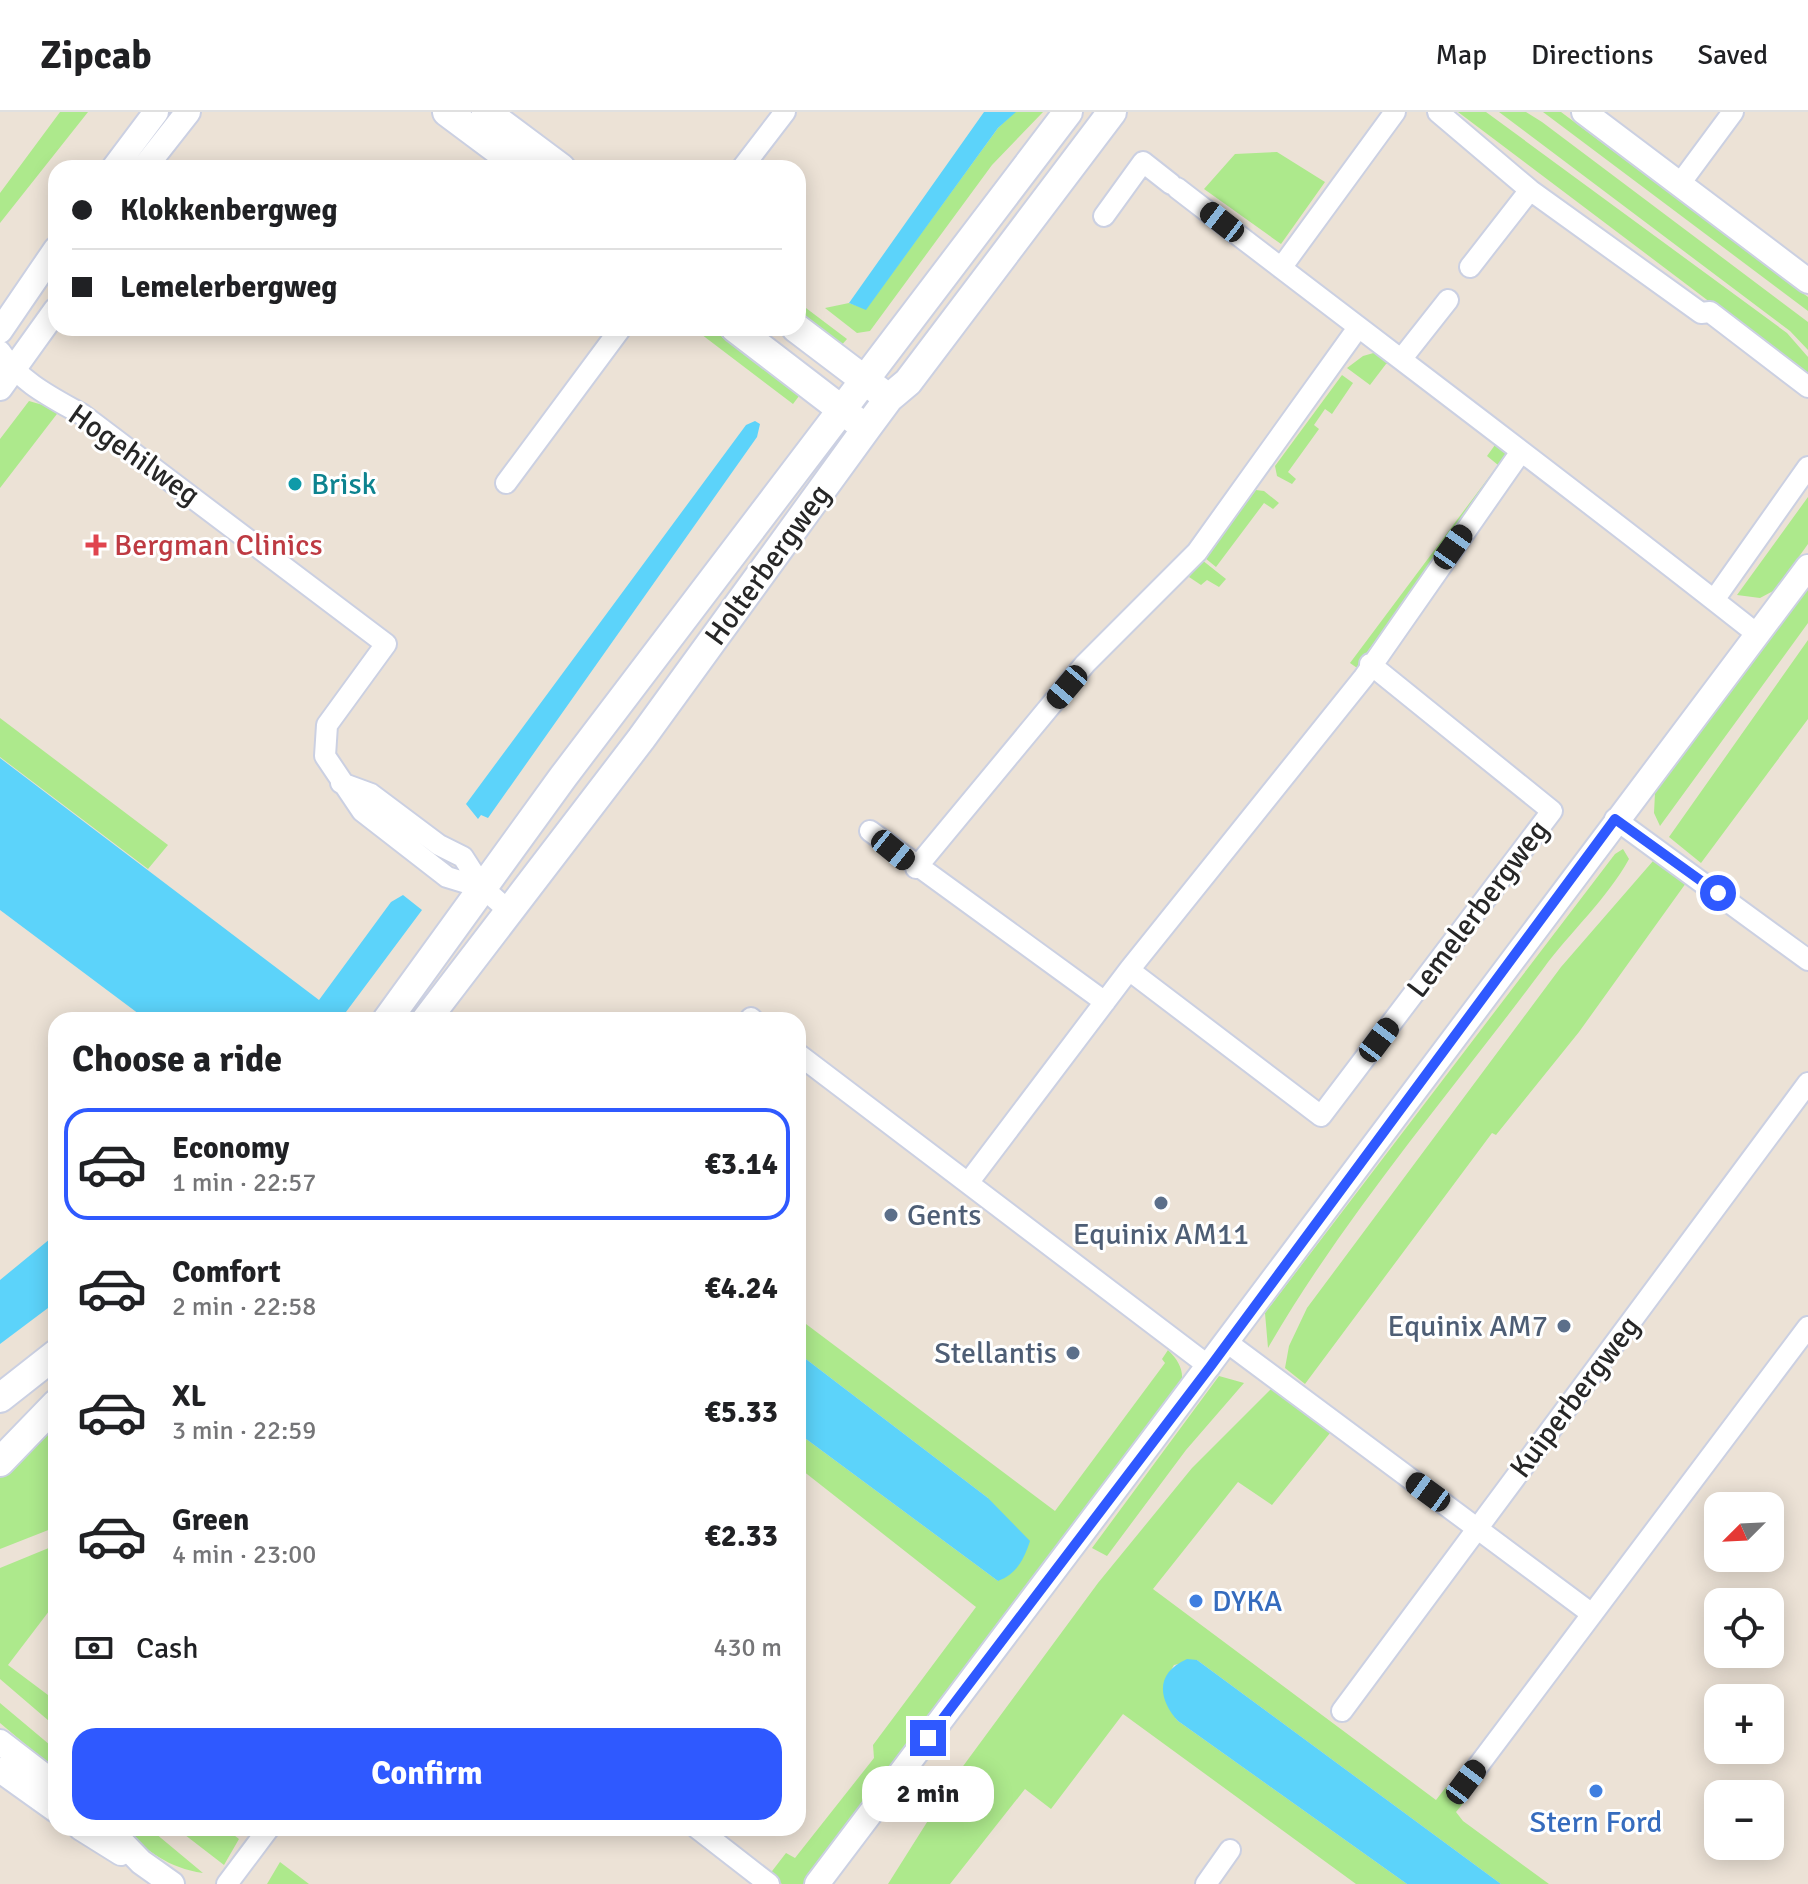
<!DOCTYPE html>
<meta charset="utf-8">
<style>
body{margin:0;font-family:Signika,sans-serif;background:#f2f2f2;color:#202124;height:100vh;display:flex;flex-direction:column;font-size:30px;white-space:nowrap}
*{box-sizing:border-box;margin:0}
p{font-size:26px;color:#757577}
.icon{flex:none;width:44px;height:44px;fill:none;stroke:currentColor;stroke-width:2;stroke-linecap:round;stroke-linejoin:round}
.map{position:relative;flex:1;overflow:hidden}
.drawer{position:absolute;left:48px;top:900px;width:758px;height:824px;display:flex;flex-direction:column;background:#fff;border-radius:24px;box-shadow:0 4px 20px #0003}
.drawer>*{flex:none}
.hud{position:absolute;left:48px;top:48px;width:758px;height:176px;border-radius:24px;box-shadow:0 4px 20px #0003;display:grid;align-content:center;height:176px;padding:0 24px;background:#fff}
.needle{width:52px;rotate:246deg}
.fabs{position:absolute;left:1704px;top:1380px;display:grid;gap:16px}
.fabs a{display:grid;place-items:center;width:80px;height:80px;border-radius:16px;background:#fff;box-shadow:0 4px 20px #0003;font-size:40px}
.end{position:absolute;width:36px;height:36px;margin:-18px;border:10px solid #2f59ff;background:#fff;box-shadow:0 0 0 4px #fff}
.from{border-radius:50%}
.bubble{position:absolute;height:56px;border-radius:24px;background:#fff;box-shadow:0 4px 20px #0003;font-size:26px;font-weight:800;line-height:56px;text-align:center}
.car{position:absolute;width:24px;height:48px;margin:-24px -12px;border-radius:10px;box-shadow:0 0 6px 2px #0007;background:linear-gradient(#222 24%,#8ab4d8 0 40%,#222 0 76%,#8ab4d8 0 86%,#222 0)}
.hud b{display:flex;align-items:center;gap:28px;height:76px;font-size:30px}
.hud b+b{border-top:2px solid #e0e0e0}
.hud i{width:20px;height:20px;background:#202124}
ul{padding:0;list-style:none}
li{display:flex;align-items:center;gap:24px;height:112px;margin:0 16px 12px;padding:0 8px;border:4px solid transparent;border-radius:24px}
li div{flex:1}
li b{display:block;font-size:30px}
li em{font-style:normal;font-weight:800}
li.current{border-color:#2f59ff}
li>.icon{width:72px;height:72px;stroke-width:1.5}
h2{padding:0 24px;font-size:36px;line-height:96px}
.pay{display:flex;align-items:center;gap:20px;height:88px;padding:0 24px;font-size:30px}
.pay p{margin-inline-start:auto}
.cta{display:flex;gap:16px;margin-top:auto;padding:16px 24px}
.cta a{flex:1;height:92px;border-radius:24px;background:#2f59ff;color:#fff;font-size:32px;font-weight:800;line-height:92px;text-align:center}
header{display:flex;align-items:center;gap:48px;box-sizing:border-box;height:112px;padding:0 40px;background:#fff;border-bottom:2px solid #e0e0e0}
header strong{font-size:38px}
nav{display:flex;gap:44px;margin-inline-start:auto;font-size:28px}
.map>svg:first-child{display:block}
.green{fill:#ade98c}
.water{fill:#5cd3fa}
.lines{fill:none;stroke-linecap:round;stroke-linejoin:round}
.minor-casing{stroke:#cbd0e2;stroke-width:24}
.tertiary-casing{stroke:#cbd0e2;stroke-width:28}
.secondary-casing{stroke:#cbd0e2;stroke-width:32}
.minor{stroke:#fff;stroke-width:20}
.tertiary{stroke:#fff;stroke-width:24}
.secondary{stroke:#fff;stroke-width:28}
.route{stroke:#2f59ff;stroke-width:10}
.culture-dot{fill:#0f9aa8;stroke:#fff;stroke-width:3}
.health-dot{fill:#e0444e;stroke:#fff;stroke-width:3}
.service-dot{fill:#5c6f8a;stroke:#fff;stroke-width:3}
.shop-dot{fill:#3f7fe0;stroke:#fff;stroke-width:3}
.labels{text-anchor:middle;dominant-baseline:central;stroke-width:6;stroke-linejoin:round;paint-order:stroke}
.street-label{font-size:30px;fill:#272727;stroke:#fff}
.culture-label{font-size:30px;fill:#0d838f;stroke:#fff;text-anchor:start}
.health-label{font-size:30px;fill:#be3a42;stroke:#fff;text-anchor:start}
.service-label{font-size:30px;fill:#4e5e75;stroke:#fff;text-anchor:end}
.shop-label{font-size:30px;fill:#366cbe;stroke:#fff;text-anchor:start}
</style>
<header>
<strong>Zipcab</strong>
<nav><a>Map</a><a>Directions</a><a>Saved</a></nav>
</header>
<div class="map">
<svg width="1808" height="1772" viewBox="0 0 1808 1772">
<rect width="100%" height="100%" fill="#ece2d6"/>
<path class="green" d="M60,0H88L0,111V81Z
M1015,0H1043L992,53L870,219L857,221L825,196L849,191L866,197L998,16Z
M1458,0H1486L1787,221L1808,245V264Z
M1499,0H1526L1542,10L1808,210V238L1790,219Z
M1543,0H1561L1808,185V199Z
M1277,40L1325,70L1281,132L1204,77L1235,42Z
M798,190L847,227L839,236L798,212Z
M693,216H715L722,225L799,284L793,292Z
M1377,240L1393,249L1386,252L1370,273L1347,256L1363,244Z
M1398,253L1508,339L1510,347L1365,543L1360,558L1350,551L1498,353L1487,344L1495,333L1395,257Z
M1342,263L1353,271L1332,302L1325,297L1314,313L1319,317L1288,360L1296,367L1292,372L1277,364L1275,354Z
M29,289L60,298L0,376V327Z
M1256,378L1264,379L1279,391L1273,397L1264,391L1216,455L1205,446Z
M1808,385V432L1775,478L1760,486L1737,483Z
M1202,448L1226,467L1219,475L1207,468L1201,473L1189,465Z
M1808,475V511L1660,714L1654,701L1655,681Z
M1808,528V607L1701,751L1669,725Z
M0,606L168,733L148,757L0,645Z
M1623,737L1629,747C1607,787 1570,820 1543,857C1452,979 1344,1104 1268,1236L1265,1201L1615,742Z
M1653,749L1686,771L1579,920L1496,1023L1492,1021L1305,1272L1285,1256L1289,1234L1307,1196L1561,855Z
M798,1206L1055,1399L1165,1251L1162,1247L1168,1238C1181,1251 1185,1261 1180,1278L810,1772H782L769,1763L786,1741L795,1746L874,1646L873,1633L976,1495L798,1355V1321L998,1469L988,1386L798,1241Z
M1219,1264L1244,1271L1186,1338L1107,1444L1092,1436Z
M1271,1277L1330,1321L1272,1393L1238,1370L1153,1477L1436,1688L1446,1675L1465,1689L1456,1700L1463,1709L1549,1772H1501L1197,1548L1174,1553C1162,1572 1163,1592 1178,1609L1407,1772H1356L1123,1602L1051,1697L1025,1677L950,1772H888L958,1661L1098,1471L1192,1356Z
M56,1306V1415L0,1437V1366Z
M56,1433V1490L8,1553L56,1589V1615L0,1567V1456Z
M0,1591L56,1638V1658L0,1611Z
M122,1716H149L203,1761C168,1756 148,1739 122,1716Z
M176,1716H225L239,1727L224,1753Z
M280,1750L309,1772H267Z"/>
<path class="water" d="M984,0H1016L998,16L866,198L849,191Z
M755,309L760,312L757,325L488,706L481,703L478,707L466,692L746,313Z
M0,646L319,888L391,790L403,783L422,798L340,908H147L0,798Z
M56,1122V1190L0,1232V1168Z
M798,1241L988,1386L1030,1429C1024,1447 1017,1462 998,1469L798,1321Z
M1187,1547L1197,1548L1501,1772H1407L1178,1609C1158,1587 1155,1561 1187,1547Z"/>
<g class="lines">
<defs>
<path id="minor" d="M1438,0L1530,78L1470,155
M742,56L785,0
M1679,73L1733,0
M1177,76C1370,225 1565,370 1757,522
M1530,78L1701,201L1710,200L1808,275
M1104,104L1143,50L1171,72
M1281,156L1395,0
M0,239C21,271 51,285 83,303L386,532L327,613L325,644L362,699L447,765L483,776
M1403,245L1448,188
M506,371L621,216
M1714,488L1808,355
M341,671L371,682L439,733L463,745L483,776L509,799
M1615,707L1808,848
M870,719L1105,890
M916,756L1085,552L1197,440L1357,217
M1129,858L1321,1004L1552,699L1370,552
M751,906L753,908
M798,942L1210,1255
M968,1071L1129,858L1364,565L1520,341
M1228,1231L1592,1502
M1342,1599L1808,971
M1466,1670L1808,1215
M697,1716L769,1772
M227,1772L269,1716
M1206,1772L1230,1738"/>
<path id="tertiary" d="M1584,0L1808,169
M114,56L156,0
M144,56L188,0
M0,219L56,137
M0,276L56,198
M0,1630L56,1673
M0,1658L56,1698
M81,1716L121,1741
M108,1716L141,1750L172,1772
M817,1772C1150,1335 1476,893 1808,455"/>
<path id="secondary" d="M447,0L522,56
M486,0L561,56
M735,216L855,308
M796,216L879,279
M387,908L563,665L1068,0
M426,908L641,627L866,317L889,286L908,270L1112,0
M0,1286L56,1242
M0,1350L56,1292"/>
</defs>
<use href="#minor" class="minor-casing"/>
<use href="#tertiary" class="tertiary-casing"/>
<use href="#secondary" class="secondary-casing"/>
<use href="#minor" class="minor"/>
<use href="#tertiary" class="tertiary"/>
<use href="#secondary" class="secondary"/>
</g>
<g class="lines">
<path class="route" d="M928,1626L1210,1255L1615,707L1718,781"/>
</g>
<circle class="culture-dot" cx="295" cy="372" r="8"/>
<path class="health-dot" d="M92 421h8v8h8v8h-8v8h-8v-8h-8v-8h8z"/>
<g class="service-dot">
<circle cx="1161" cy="1091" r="8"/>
<circle cx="891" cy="1103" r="8"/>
<circle cx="1564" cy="1214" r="8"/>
<circle cx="1073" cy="1241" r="8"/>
</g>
<g class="shop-dot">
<circle cx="1196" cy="1489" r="8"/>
<circle cx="1596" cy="1679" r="8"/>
</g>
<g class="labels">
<g class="street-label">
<text transform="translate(134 343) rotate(35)">Hogehilweg</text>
<text transform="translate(768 453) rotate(-54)">Holterbergweg</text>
<text transform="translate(1478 797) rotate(-53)">Lemelerbergweg</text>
<text transform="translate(1575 1285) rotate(-53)">Kuiperbergweg</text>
</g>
<g class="culture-label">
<text x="311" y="372">Brisk</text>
</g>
<g class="health-label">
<text x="114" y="433">Bergman Clinics</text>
</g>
<g class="service-label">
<text x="907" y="1103" text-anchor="start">Gents</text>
<text x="1161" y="1122" text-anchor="middle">Equinix AM11</text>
<text x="1548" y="1214">Equinix AM7</text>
<text x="1057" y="1241">Stellantis</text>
</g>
<g class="shop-label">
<text x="1212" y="1489">DYKA</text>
<text x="1596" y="1710" text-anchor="middle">Stern Ford</text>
</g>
</g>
</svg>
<div class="fabs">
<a><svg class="needle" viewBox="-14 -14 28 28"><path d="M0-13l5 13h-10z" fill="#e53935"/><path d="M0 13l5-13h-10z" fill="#757577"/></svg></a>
<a><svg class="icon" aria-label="locate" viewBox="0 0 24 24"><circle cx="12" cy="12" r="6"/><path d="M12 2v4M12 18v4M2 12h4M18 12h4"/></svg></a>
<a>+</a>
<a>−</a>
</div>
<i class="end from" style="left:1718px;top:781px"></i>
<i class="end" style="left:928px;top:1626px"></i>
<div class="bubble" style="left:862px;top:1654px;width:132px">2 min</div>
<i class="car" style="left:1222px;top:110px;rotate:308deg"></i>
<i class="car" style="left:1453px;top:435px;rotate:35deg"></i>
<i class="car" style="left:1067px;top:575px;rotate:220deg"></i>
<i class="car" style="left:893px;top:738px;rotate:129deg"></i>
<i class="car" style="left:1379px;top:928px;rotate:37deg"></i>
<i class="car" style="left:1428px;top:1380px;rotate:306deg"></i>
<i class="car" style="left:1466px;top:1670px;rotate:37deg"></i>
<div class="hud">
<b><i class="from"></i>Klokkenbergweg</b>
<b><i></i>Lemelerbergweg</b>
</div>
<section class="drawer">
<h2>Choose a ride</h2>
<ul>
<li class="current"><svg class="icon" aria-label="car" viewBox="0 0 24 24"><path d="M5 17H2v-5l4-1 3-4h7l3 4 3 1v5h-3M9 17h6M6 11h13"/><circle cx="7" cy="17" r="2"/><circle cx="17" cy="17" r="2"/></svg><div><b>Economy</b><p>1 min · 22:57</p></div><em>€3.14</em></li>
<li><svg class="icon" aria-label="car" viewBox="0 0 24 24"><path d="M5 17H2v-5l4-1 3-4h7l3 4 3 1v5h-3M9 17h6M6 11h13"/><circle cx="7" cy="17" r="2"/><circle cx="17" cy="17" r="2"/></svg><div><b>Comfort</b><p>2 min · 22:58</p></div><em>€4.24</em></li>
<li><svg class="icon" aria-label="car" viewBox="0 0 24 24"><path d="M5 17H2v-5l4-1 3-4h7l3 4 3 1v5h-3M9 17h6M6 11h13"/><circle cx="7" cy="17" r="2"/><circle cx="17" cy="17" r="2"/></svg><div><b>XL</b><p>3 min · 22:59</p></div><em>€5.33</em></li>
<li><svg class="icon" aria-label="car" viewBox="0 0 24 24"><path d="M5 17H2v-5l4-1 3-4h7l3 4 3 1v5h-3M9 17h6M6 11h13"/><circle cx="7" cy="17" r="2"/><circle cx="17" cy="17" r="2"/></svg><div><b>Green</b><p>4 min · 23:00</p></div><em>€2.33</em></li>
</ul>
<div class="pay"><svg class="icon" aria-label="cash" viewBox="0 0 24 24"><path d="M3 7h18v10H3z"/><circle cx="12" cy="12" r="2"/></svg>Cash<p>430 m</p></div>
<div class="cta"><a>Confirm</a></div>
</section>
</div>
